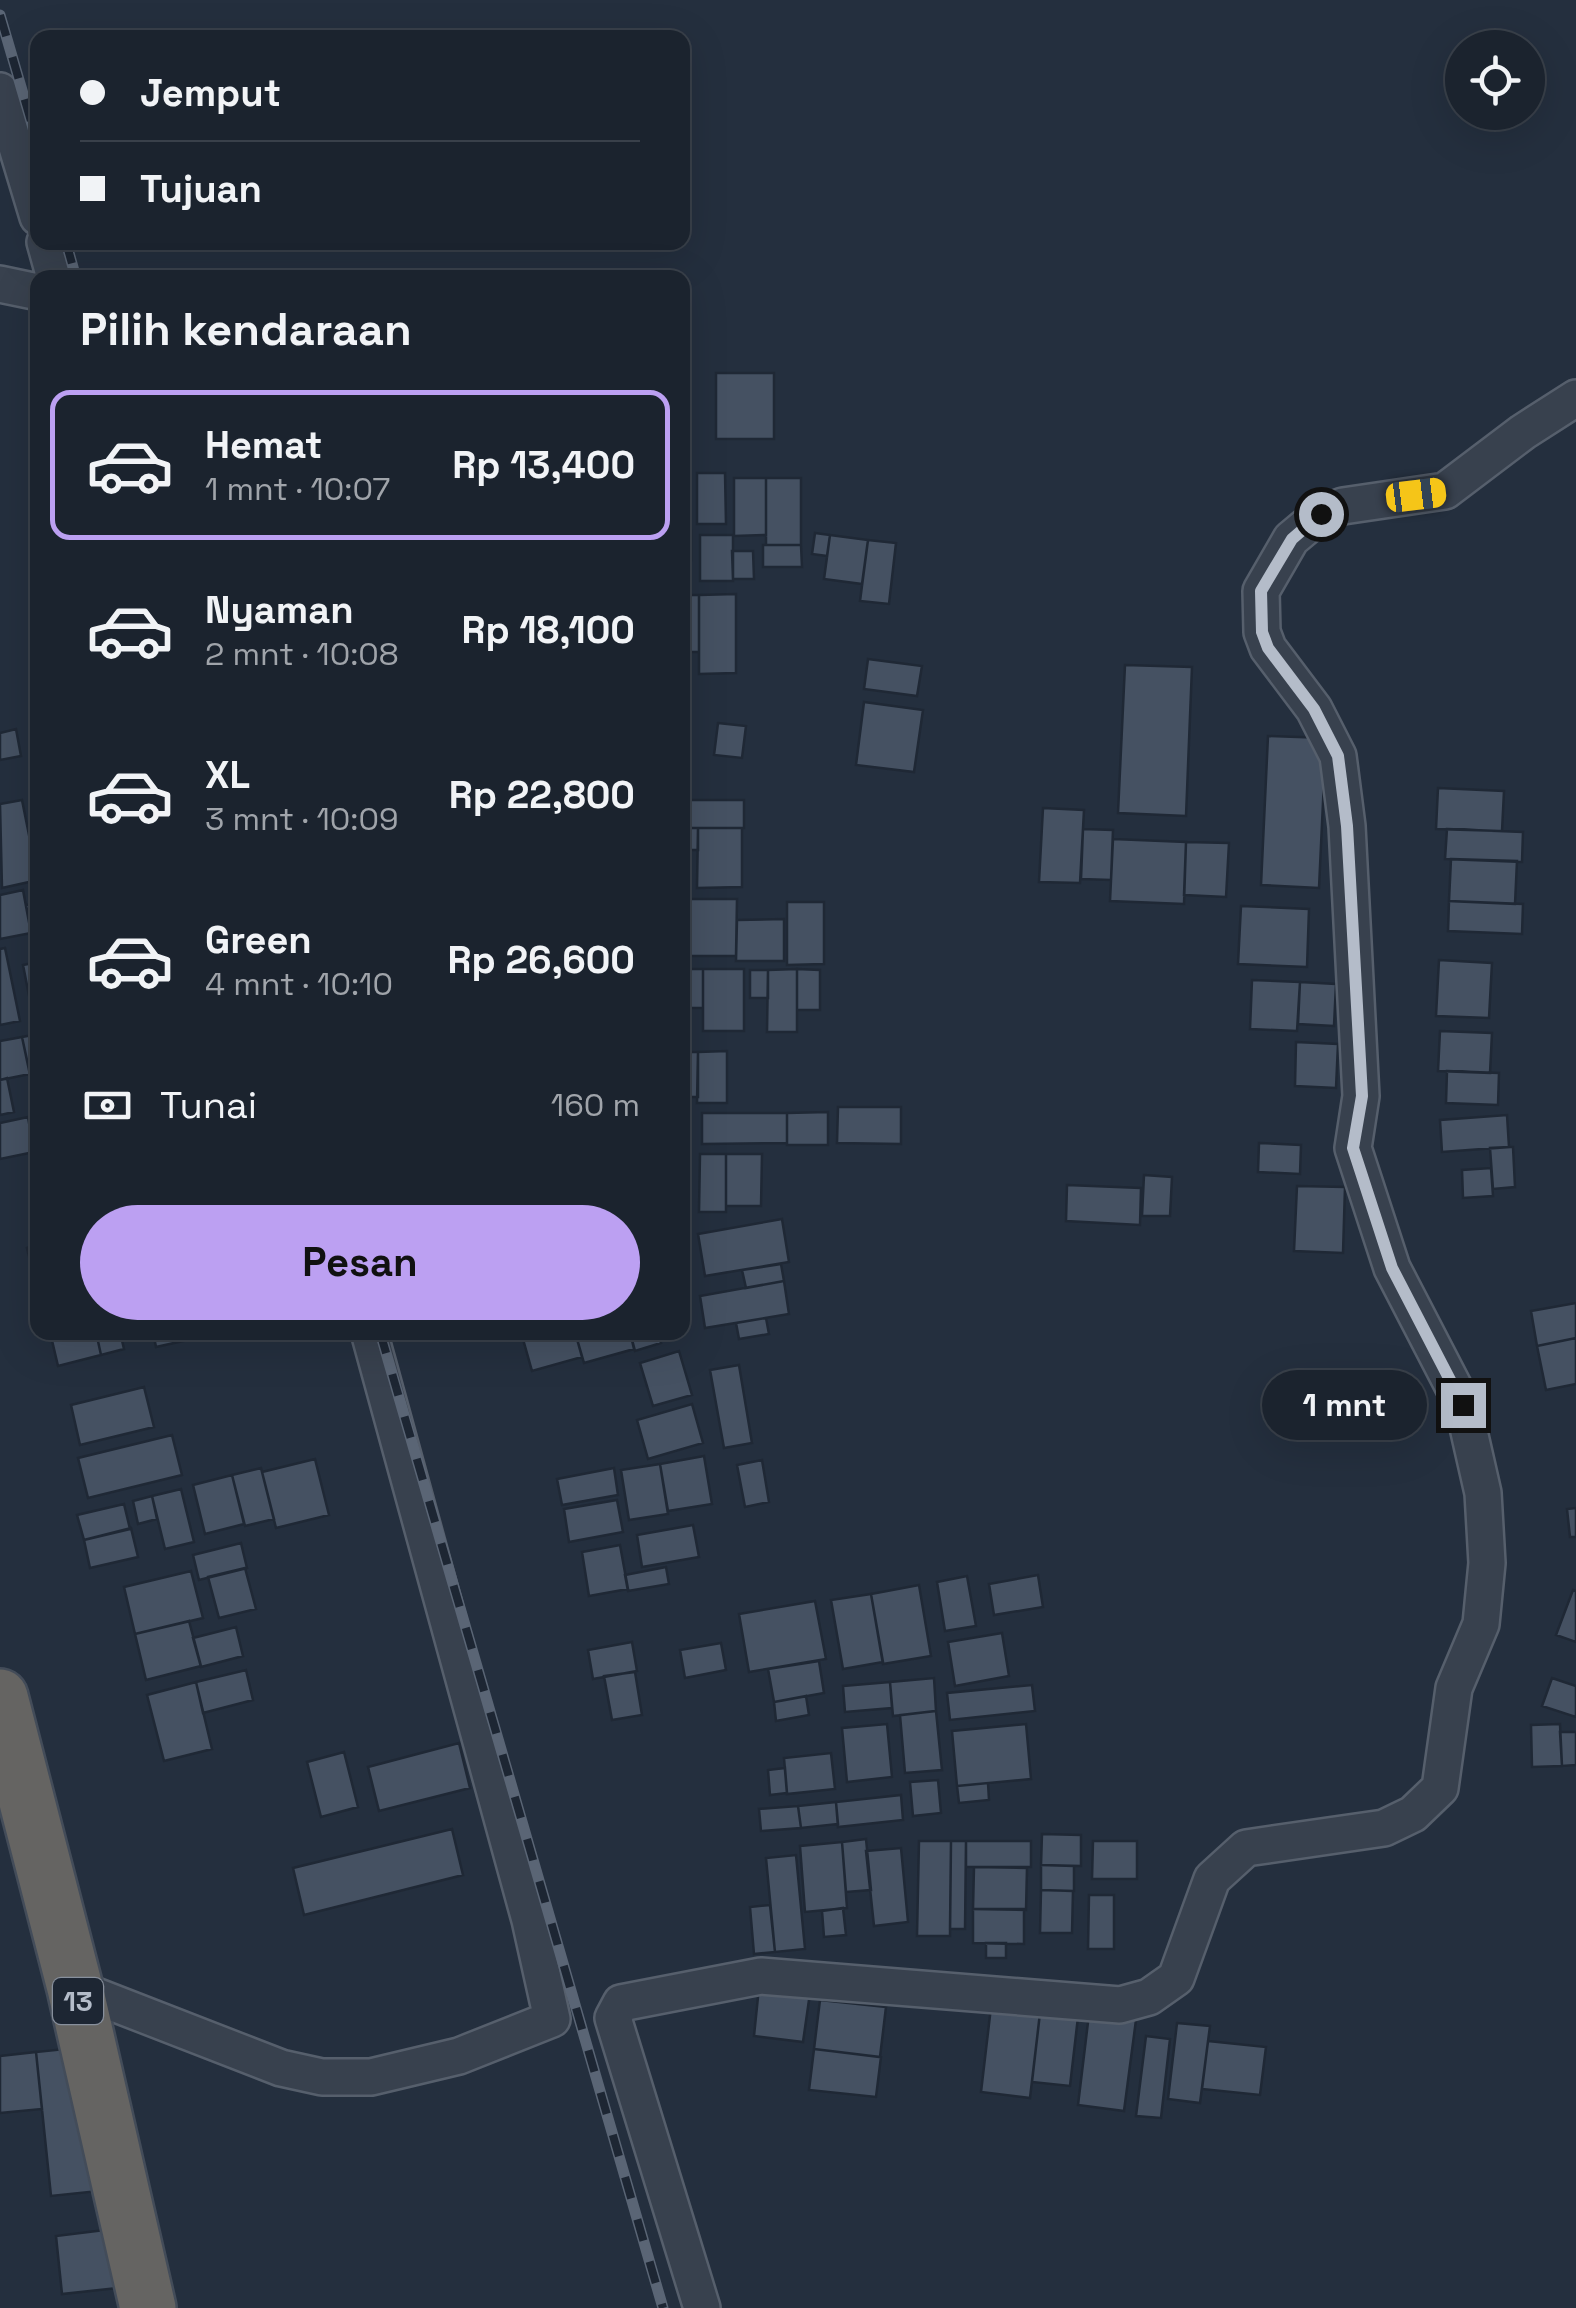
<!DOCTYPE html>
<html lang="id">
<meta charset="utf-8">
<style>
body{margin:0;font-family:"Space Grotesk",sans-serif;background:#282f3a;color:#f1f3f6;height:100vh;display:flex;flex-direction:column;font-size:38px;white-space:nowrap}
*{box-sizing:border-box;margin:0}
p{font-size:32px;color:#a0a4aa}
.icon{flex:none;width:55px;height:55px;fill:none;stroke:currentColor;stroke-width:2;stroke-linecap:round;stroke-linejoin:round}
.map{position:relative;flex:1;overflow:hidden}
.drawer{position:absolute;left:30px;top:270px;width:660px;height:1070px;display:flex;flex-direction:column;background:#1b232e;border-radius:20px;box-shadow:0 10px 40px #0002,0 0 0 2px #39404a}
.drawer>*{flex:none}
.top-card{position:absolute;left:30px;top:30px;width:660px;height:220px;border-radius:20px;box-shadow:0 10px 40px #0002,0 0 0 2px #39404a;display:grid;align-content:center;height:220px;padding:0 50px;background:#1b232e}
.controls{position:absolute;left:1445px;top:30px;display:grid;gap:20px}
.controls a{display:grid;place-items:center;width:100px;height:100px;border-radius:50%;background:#1b232e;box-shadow:0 10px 40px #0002,0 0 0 2px #39404a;font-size:50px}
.end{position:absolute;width:45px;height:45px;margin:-22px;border:12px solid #b4bcc9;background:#111;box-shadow:0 0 0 5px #111}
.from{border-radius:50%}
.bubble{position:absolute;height:70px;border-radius:35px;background:#1b232e;box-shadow:0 10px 40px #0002,0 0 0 2px #39404a;font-size:32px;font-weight:700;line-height:70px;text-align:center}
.car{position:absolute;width:30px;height:60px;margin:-30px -15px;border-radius:12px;box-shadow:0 0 8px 2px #0007;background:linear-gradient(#f5c518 24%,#345 0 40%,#f5c518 0 76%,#345 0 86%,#f5c518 0)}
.top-card b{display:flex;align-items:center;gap:35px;height:95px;font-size:38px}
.top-card b+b{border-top:2px solid #39404a}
.top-card i{width:25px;height:25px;background:#f1f3f6}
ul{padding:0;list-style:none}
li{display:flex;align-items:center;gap:30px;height:150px;margin:0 20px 15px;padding:0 30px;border:5px solid transparent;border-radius:20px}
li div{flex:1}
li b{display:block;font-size:38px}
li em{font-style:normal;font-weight:700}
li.active{border-color:#bca0f2}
li>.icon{width:90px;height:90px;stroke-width:1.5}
h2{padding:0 50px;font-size:45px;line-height:120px}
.pay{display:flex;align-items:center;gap:25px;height:110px;padding:0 50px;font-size:38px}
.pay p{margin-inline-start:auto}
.button{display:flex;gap:20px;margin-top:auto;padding:20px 50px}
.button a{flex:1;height:115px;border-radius:60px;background:#bca0f2;color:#111;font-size:40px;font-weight:700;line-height:115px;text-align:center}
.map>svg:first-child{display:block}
.building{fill:#455162;stroke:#1f2835;stroke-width:2.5}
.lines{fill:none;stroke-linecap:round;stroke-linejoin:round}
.minor-casing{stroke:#565f6c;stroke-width:40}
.trunk-casing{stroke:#434c59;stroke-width:60}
.minor{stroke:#38414e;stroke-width:35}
.trunk{stroke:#656462;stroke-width:55}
.rail-casing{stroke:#5a6575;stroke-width:11}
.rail{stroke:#1d2633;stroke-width:8;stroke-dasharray:22;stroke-linecap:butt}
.route{stroke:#b4bcc9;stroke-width:12}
.labels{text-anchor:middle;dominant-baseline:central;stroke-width:9;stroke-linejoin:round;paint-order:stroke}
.shield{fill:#1d2633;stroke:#878f9c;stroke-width:2.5}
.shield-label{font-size:28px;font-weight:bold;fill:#b4bcc9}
</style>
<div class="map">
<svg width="1576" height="2308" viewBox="0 0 1576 2308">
<rect width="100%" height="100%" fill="#242f3e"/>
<path class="building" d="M716,373H774V439H716Z
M697,473H725L726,524H697Z
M734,478H766V535L734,536Z
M766,478H801V545H766Z
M682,531H691V560H682Z
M815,533L830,535L827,556L812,554Z
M700,535H733V581H700Z
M830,535L868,540L862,584L824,579Z
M868,540L896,543L889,604L860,601Z
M763,545H801L802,567H763Z
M732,551H753L754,579H733Z
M736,594V673L699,674V595Z
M682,595H699V652H682Z
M868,659L922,666L917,696L864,689Z
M1125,665L1192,667L1186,816L1118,813Z
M864,702L923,710L914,772L856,765Z
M718,723L746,726L742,758L714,755Z
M16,729L21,756L0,760V733Z
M1268,736L1326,738L1319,888L1261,885Z
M1438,788L1504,791L1502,831L1436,829Z
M22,800L38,880L2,888L0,804Z
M682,800H744V828H682Z
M1043,808L1084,810L1080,883L1039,882Z
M682,828H698V850H682Z
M698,828H742V887L697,888Z
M1083,829L1113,830L1111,880L1081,879Z
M1447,829L1523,832L1522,862L1445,859Z
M1113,839L1186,842L1184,904L1110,901Z
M1186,842L1229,843L1226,897L1184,895Z
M1451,859L1517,861L1515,904L1449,901Z
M23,890L31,933L0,939V895Z
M684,899H737L736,956H684Z
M1449,901L1523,904L1522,934L1448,931Z
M787,902H824V964L787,965Z
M38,903V943L34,944L26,905Z
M1241,906L1309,909L1307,967L1238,964Z
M784,919V961H736L737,920Z
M5,948L20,1021L0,1025V949Z
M1439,960L1492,963L1489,1018L1436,1016Z
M38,962V1025L35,1026L23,965Z
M682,969H703V1008H682Z
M703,969H744V1031H703Z
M797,969L820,970V1010H797Z
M797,969V1032H767L768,970Z
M750,970H768V998H750Z
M1252,980L1300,982L1297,1031L1250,1029Z
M1300,982L1336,984L1334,1026L1298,1024Z
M1440,1031L1492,1033L1490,1073L1438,1071Z
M38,1034V1088L33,1089L22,1037Z
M22,1037L30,1074L0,1080V1041Z
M1296,1042L1338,1044L1336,1088L1295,1086Z
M727,1051V1103H697L698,1052Z
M682,1052H698V1097H682Z
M1447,1071L1499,1073L1498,1105L1446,1103Z
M7,1078L14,1112L0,1115V1080Z
M38,1103V1137L31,1104Z
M838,1107H901V1144L837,1143Z
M828,1112V1145H787V1113Z
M702,1113H787V1143L702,1144Z
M1507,1115L1509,1147L1442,1152L1440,1120Z
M28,1117L34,1152L0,1159V1123Z
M1259,1143L1301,1145L1300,1174L1258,1172Z
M1509,1147H1513L1515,1187L1493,1189L1490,1148Z
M700,1154H726V1212H699Z
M726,1154H762L761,1206H726Z
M1491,1168L1493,1196L1463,1198L1462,1170Z
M1144,1175L1172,1177L1170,1216H1142Z
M1067,1185L1141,1188L1140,1225L1066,1221Z
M1297,1186L1345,1187L1343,1253L1294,1251Z
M782,1219L789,1262L705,1276L698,1234Z
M38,1245V1290H37L27,1248Z
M781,1264L784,1281L746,1288L742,1270Z
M784,1281L789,1314L705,1328L700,1296Z
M1576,1303V1338L1537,1346L1531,1311Z
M766,1318L769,1334L739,1339L736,1323Z
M50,1332H96L101,1355L58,1366Z
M96,1332H120L124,1349L101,1355Z
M153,1332H181L183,1341L156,1347Z
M521,1332H575L582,1357L532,1371Z
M575,1332H630L634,1349L584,1363Z
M630,1332H657L661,1343L635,1351Z
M1576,1338V1384L1546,1390L1537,1346Z
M679,1351L692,1395L653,1406L640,1363Z
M739,1365L752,1443L724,1448L710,1370Z
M144,1387L154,1427L80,1445L71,1405Z
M692,1404L703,1443L648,1459L637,1420Z
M172,1435L182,1475L88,1498L78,1458Z
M704,1456L712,1504L668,1511L660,1464Z
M315,1459L329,1515L276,1528L262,1472Z
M762,1460L769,1502L745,1507L737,1465Z
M660,1464L668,1514L629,1520L621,1470Z
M261,1468L274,1519L245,1526L232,1475Z
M614,1468L618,1495L562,1505L557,1479Z
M232,1475L244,1524L205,1534L193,1485Z
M181,1489L194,1542L165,1549L152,1496Z
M152,1496L157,1519L138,1524L133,1501Z
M617,1500L623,1532L569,1542L564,1509Z
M124,1504L130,1529L84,1540L77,1515Z
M1576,1508V1537H1570L1567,1509Z
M693,1525L699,1557L642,1567L637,1535Z
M131,1528L138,1557L90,1568L84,1540Z
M241,1543L247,1568L199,1580L193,1555Z
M620,1545L628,1589L589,1596L582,1552Z
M666,1567L669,1584L628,1591L625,1575Z
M245,1568L256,1609L219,1618L208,1577Z
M191,1571L203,1618L135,1634L124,1587Z
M1038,1575L1043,1607L994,1615L989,1584Z
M967,1576L976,1626L945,1631L937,1582Z
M919,1585L931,1656L883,1664L871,1594Z
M1573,1590L1576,1591V1642L1556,1635Z
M871,1594L883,1662L843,1669L831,1600Z
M815,1601L826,1659L749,1672L739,1614Z
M189,1621L201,1666L146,1680L135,1634Z
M236,1627L243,1656L201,1667L193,1638Z
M1002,1633L1009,1676L955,1686L948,1642Z
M632,1642L637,1671L593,1679L588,1650Z
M721,1643L726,1670L685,1678L680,1650Z
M819,1661L824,1693L774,1702L768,1669Z
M246,1670L253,1700L203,1713L196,1682Z
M635,1672L642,1715L612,1720L604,1676Z
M934,1678L936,1711L893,1716L890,1682Z
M1552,1678L1576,1686V1717L1542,1706Z
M196,1682L212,1749L164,1761L147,1695Z
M890,1682L892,1708L845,1712L843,1686Z
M1032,1685L1035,1711L950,1720L947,1693Z
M806,1696L809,1715L776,1721L774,1702Z
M936,1711L942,1770L905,1773L900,1715Z
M887,1724L892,1777L847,1782L842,1728Z
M1026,1724L1031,1779L957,1786L952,1731Z
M1560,1724L1562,1766L1532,1767L1531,1725Z
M1560,1732H1576V1765L1562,1766Z
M459,1743L470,1788L379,1811L368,1767Z
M344,1752L358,1807L321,1817L307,1762Z
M831,1753L835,1789L787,1794L784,1758Z
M785,1768L787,1793L770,1795L768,1770Z
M938,1780L941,1813L913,1816L910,1782Z
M988,1783L989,1800L959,1803L957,1786Z
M901,1795L903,1820L838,1827L836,1802Z
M836,1802L838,1824L801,1828L798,1806Z
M798,1806L801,1828L761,1831L759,1809Z
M452,1829L463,1875L304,1915L293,1868Z
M1042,1834L1081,1835V1866L1041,1865Z
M866,1839L871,1890L846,1892L842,1842Z
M919,1841H951L950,1936H917Z
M951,1841H966L965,1929H950Z
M966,1841H1031V1867H966Z
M1093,1841H1137V1879H1092Z
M842,1842L847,1908L805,1912L800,1846Z
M901,1848L908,1922L874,1926L866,1851Z
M796,1855L805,1949L775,1952L766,1858Z
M1041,1865L1074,1866V1891L1041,1890Z
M974,1867L1027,1868L1026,1910L973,1909Z
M1041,1890L1073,1891L1072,1933H1040Z
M1089,1895H1114V1949H1088Z
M770,1905L775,1952L754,1954L750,1907Z
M843,1908L846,1935L824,1937L822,1911Z
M973,1909H1024V1944L973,1943Z
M986,1943H1006V1958H986Z
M759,1987L810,1993L803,2042L754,2036Z
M820,2000L886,2007L880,2057L814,2049Z
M991,2007L1040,2013L1030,2098L981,2092Z
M1040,2013L1078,2017L1070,2086L1032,2082Z
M1089,2014L1136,2020L1124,2111L1078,2105Z
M1177,2023L1210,2026L1200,2103L1168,2099Z
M1146,2036L1170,2039L1161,2118L1136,2116Z
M1208,2041L1266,2047L1260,2095L1202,2089Z
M84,2047L99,2191L51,2196L36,2052Z
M814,2049L881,2057L876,2097L809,2090Z
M36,2052L42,2109L0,2113V2056Z
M121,2228L127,2287L62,2294L56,2236Z"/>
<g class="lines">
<defs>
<path id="minor" d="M0,91L38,217
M45,242L55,278
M0,284L38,292
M75,1988L281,2068L322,2077H371L459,2056L552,2019L530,1920L369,1332
M702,2308L613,2018L621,2003L761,1976L1120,2005L1149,1997L1176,1978L1212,1879L1246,1848L1384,1828L1413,1814L1440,1788L1454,1688L1481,1624L1487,1563L1483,1493L1463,1405L1392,1268L1353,1148L1361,1096L1347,826L1338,756L1314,709L1268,648L1262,632L1261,591L1291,539L1321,514L1343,506L1445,491L1523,432L1576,398"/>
<path id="trunk" d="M0,1697L75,1988L148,2308"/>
</defs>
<use href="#minor" class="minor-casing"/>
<use href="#trunk" class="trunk-casing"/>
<use href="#minor" class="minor"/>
<use href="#trunk" class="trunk"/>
<defs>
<path id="rail" d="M0,15L38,145
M66,242L76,278
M380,1332L663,2308"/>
</defs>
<use href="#rail" class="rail-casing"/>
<use href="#rail" class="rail"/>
</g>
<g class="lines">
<path class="route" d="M1321,514L1292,539L1261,591L1262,632L1268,648L1314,709L1338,756L1347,826L1362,1096L1353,1148L1392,1268L1463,1405"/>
</g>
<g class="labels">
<rect class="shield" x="53" y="1978" width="50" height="46" rx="8"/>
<g class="shield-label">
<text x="78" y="2001">13</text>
</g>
</g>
</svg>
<div class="controls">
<a><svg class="icon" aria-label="locate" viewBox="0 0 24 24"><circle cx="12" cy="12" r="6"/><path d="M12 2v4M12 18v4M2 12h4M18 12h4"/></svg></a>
</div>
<i class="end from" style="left:1321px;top:514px"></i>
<i class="end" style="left:1463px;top:1405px"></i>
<div class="bubble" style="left:1262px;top:1370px;width:165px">1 mnt</div>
<i class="car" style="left:1416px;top:495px;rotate:83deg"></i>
<div class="top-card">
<b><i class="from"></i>Jemput</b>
<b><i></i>Tujuan</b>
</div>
<section class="drawer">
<h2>Pilih kendaraan</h2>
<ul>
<li class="active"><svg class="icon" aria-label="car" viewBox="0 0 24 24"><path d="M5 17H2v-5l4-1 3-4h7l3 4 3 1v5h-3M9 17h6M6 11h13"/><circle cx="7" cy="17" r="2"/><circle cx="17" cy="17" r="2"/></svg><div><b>Hemat</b><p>1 mnt · 10:07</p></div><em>Rp 13,400</em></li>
<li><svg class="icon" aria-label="car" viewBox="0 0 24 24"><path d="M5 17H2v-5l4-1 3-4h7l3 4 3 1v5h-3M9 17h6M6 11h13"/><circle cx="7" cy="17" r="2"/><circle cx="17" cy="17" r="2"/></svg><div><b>Nyaman</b><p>2 mnt · 10:08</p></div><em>Rp 18,100</em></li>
<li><svg class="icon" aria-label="car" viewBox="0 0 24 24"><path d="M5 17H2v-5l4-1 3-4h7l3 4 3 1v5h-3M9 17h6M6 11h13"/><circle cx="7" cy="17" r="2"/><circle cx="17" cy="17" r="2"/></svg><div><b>XL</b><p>3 mnt · 10:09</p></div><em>Rp 22,800</em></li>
<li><svg class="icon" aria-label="car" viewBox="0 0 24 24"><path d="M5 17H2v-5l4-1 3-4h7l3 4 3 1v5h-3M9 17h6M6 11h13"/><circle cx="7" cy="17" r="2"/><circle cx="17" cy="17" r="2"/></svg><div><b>Green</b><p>4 mnt · 10:10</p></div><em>Rp 26,600</em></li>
</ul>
<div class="pay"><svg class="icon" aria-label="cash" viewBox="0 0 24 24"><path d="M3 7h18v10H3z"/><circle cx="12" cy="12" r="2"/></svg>Tunai<p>160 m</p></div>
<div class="button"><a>Pesan</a></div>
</section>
</div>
